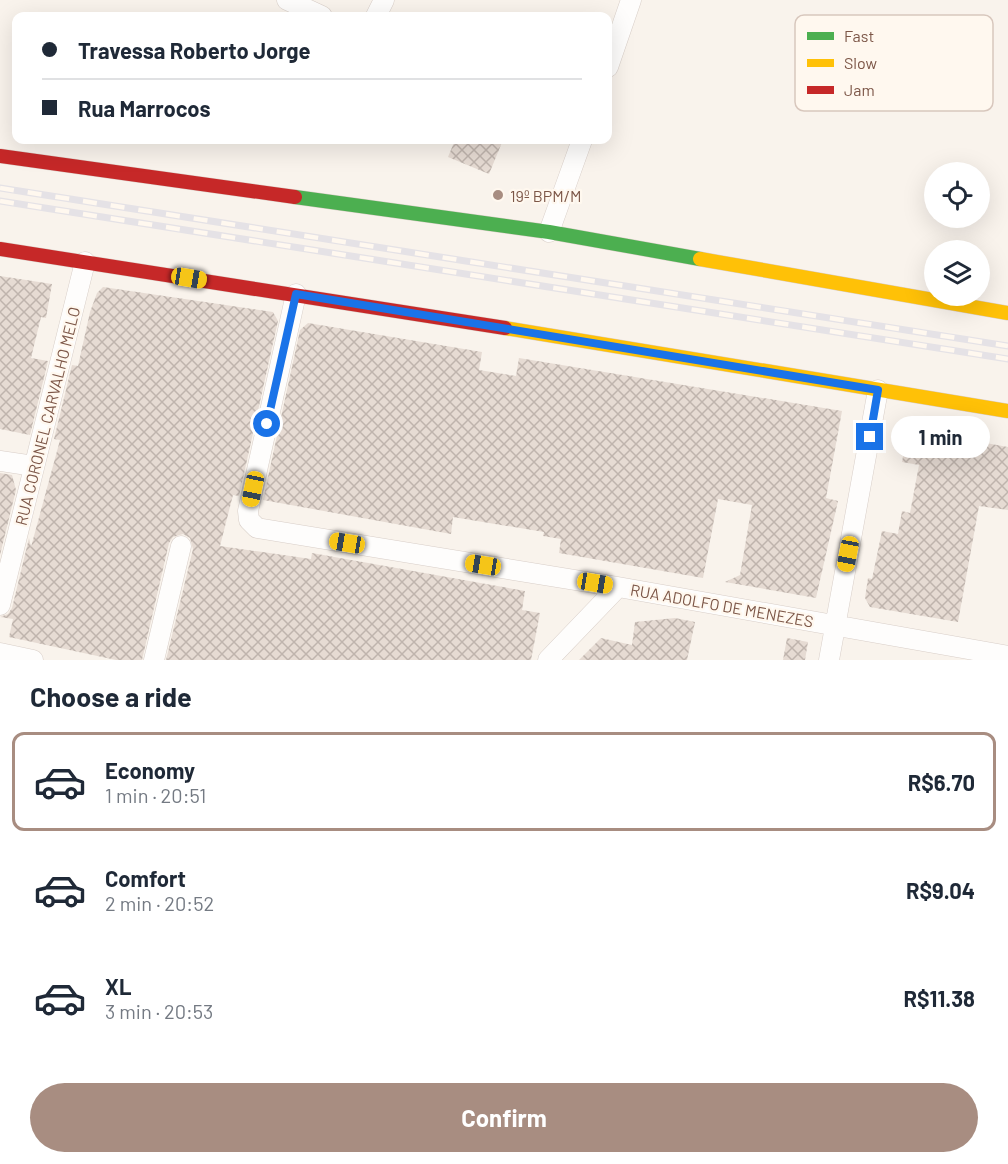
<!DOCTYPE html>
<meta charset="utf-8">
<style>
body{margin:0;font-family:Barlow,sans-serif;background:#f6f6f7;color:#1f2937;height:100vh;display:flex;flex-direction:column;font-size:22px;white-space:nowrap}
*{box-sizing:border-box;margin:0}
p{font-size:20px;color:#747a83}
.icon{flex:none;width:33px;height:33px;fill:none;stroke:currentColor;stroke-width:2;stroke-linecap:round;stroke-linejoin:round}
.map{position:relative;height:660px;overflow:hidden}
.side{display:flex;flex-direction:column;background:#fff;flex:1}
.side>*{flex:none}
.hud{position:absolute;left:12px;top:12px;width:600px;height:132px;border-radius:12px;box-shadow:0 6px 24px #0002;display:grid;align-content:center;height:132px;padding:0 30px;background:#fff}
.tools{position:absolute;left:924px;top:162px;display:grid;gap:12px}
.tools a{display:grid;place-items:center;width:66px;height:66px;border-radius:50%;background:#fff;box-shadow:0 6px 24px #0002;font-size:30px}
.end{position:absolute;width:27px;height:27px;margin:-14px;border:8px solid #1a73e8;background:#fff;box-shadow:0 0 0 3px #fff}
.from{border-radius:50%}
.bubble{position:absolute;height:42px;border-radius:21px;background:#fff;box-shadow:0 6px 24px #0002;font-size:20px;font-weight:700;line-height:42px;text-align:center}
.car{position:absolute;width:18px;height:36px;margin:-18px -9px;border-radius:8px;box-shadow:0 0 4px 2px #0007;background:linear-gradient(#f5c518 24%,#345 0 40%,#f5c518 0 76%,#345 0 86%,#f5c518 0)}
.hud b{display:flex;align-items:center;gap:21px;height:57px;font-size:22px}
.hud b+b{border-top:2px solid #e0e1e3}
.hud i{width:15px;height:15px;background:#1f2937}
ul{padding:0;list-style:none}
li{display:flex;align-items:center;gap:18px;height:99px;margin:0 12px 9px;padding:0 18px;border:3px solid transparent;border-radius:12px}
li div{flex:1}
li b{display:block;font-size:22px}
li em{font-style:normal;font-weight:700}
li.on{border-color:#a88d81}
li>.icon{width:54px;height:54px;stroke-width:1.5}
h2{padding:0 30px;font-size:27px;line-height:72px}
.cta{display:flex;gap:12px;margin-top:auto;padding:12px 30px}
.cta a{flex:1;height:69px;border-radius:36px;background:#a88d81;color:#fff;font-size:24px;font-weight:700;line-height:69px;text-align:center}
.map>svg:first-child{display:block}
.building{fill:url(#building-cross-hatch)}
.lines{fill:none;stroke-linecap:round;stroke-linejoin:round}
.street-casing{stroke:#d8cec8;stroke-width:21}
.fast-casing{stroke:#dbcfc8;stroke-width:15}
.slow-casing{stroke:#dbcfc8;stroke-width:15}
.jam-casing{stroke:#dbcfc8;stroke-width:15}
.street{stroke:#fefdfc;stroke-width:20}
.fast{stroke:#4caf50;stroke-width:14}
.slow{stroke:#ffc107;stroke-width:14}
.jam{stroke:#c62828;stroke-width:14}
.rail-casing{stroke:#e5e2e6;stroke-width:7}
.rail{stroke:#fff8ef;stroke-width:4.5;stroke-dasharray:14;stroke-linecap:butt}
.route{stroke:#1a73e8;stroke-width:8}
.poi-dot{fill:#a88d81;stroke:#fff8ef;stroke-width:2}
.labels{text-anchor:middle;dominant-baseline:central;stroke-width:4.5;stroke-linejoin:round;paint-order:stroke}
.poi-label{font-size:16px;fill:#7c5647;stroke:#fff8ef;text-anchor:start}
.street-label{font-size:16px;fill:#7c5647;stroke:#fff8ef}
.key{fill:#fff8ef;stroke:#d8c7bd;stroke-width:1.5}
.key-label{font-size:16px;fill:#7c5647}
</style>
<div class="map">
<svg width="1008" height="660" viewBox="0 0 1008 660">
<defs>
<pattern id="building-cross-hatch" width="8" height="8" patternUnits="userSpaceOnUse" patternTransform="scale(1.5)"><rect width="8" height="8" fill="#e6dbd3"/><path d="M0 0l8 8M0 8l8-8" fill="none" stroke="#bfb4ad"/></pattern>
</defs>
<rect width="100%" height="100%" fill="#f9f3ec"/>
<path class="building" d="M455,140H503L489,174L448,157Z
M0,276L52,284L46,318L41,317L31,358L48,361L30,435L0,429Z
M103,287L273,312L278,321L239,496L233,495L220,546L311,559L312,553L525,591L522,610L540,613L531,660H166L193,549L190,538L183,534L173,537L169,543L142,660H116L9,637L13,619L0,617L8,614L12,608L29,538L31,547L60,440L54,439L72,365L78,366L90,312L97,293Z
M308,323L482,352L479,370L516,376L519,358L842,411L826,498L838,501L816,598L725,582L740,575L752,505L718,499L703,578L559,553L561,539L543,536L544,532L453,517L451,534L263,500L300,330Z
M908,429L1008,447V510L979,506L958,622L870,607L865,598L868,578L872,579L882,531L898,534L902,511L910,513L919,465L902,462Z
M0,473L12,475L16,490L0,555Z
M675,618L695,622L687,660H579L601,638L632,645L635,622Z
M787,638L808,642L805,660H783Z"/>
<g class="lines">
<defs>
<path id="street" d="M287,0L322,16
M376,16L384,0
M608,67L631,0
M549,232L582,140
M296,294L248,511L249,520L257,528L618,587L1008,656
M0,461L34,466
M0,605L85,262
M0,653L33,660
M154,660L181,546
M548,660L618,587
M829,660L878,390"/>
<path id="fast" d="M295,197L549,232L700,259"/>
<path id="slow" d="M700,259L1008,313
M505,328L1008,411"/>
<path id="jam" d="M0,156L295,197
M0,249L505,328"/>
</defs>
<use href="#street" class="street-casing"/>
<use href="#fast" class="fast-casing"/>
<use href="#slow" class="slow-casing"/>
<use href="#jam" class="jam-casing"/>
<use href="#street" class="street"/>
<use href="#fast" class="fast"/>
<use href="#slow" class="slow"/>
<use href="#jam" class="jam"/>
<defs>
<path id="rail" d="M0,188L1008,346
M0,201L1008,359"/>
</defs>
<use href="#rail" class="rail-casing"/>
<use href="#rail" class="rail"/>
</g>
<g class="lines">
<path class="route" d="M267,424L296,294L878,390L870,437"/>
</g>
<circle class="poi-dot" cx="498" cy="195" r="6"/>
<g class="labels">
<g class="poi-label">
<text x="510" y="195">19º BPM/M</text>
</g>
<g class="street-label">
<text transform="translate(47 416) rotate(-76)">RUA CORONEL CARVALHO MELO</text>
<text transform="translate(722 605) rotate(10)">RUA ADOLFO DE MENEZES</text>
</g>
</g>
<rect x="795" y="15" width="198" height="96" rx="9" class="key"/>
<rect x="807" y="32" width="27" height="8" fill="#4caf50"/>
<rect x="807" y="59" width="27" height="8" fill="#ffc107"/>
<rect x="807" y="86" width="27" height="8" fill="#c62828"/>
<g class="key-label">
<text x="844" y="42">Fast</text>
<text x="844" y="69">Slow</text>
<text x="844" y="96">Jam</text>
</g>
</svg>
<div class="tools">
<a><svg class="icon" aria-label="locate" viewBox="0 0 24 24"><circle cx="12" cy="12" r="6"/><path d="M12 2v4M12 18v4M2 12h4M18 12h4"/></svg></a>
<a><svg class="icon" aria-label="layers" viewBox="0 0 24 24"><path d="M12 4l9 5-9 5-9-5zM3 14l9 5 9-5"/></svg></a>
</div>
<i class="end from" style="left:267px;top:424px"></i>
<i class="end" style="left:870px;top:437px"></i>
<div class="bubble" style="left:891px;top:416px;width:99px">1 min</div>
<i class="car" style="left:189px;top:278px;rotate:99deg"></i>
<i class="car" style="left:253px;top:489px;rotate:192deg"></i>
<i class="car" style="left:347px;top:543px;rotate:279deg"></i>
<i class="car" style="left:848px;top:554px;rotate:191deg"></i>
<i class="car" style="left:483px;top:565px;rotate:279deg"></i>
<i class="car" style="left:595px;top:583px;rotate:99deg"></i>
<div class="hud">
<b><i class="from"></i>Travessa Roberto Jorge</b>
<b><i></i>Rua Marrocos</b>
</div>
</div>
<section class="side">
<h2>Choose a ride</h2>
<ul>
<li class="on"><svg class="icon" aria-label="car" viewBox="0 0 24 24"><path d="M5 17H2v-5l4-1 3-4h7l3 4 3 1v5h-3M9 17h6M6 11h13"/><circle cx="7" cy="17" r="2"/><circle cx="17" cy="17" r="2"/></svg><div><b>Economy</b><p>1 min · 20:51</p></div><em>R$6.70</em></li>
<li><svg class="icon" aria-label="car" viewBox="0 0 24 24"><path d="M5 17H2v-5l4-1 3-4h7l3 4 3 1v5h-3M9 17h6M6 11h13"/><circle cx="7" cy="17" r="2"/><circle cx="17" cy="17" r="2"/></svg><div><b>Comfort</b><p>2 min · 20:52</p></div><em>R$9.04</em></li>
<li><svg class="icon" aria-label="car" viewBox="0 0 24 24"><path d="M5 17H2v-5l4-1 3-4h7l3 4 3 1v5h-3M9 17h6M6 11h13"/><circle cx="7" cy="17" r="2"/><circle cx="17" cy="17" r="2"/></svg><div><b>XL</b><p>3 min · 20:53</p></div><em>R$11.38</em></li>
</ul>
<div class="cta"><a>Confirm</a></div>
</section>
